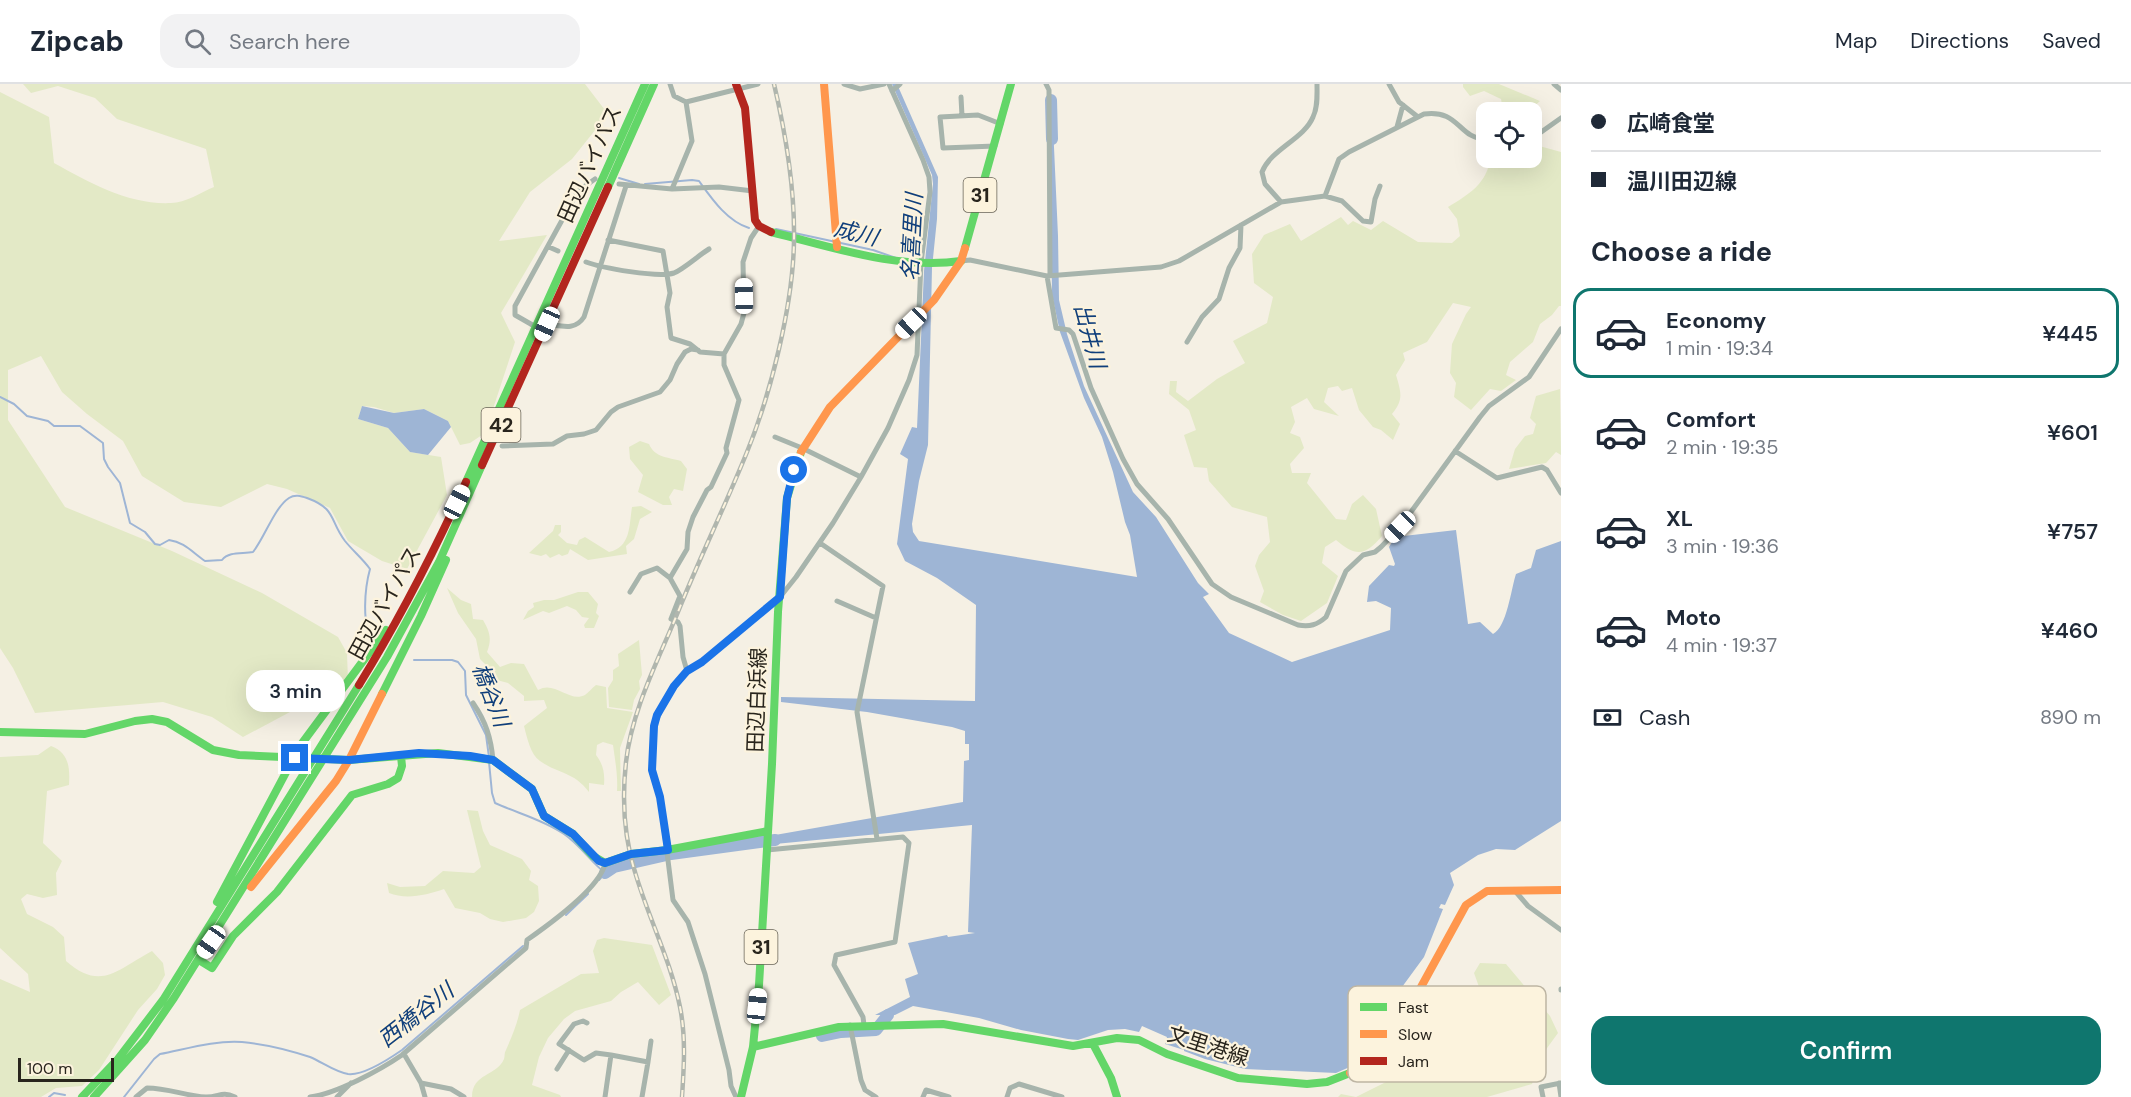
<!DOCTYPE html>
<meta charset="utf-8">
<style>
body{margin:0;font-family:"DM Sans","Noto Sans JP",sans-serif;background:#f2f2f3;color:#1f2937;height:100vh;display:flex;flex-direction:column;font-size:22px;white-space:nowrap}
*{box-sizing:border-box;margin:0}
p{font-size:20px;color:#747a83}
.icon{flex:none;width:33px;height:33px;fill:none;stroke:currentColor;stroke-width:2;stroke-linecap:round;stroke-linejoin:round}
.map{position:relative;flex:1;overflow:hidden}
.sheet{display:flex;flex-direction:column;background:#fff;width:570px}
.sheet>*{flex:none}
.hud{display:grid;align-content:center;height:132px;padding:0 30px;background:#fff}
.fabs{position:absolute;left:1476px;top:18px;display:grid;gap:12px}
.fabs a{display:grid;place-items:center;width:66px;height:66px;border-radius:12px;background:#fff;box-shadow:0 6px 24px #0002;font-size:30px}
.scale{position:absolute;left:18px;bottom:15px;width:96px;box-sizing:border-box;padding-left:6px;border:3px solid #29251d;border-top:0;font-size:16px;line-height:21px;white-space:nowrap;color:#29251d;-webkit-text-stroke:4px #fcf3dd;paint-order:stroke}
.end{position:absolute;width:27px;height:27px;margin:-14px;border:8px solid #1a73e8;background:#fff;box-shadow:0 0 0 3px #fff}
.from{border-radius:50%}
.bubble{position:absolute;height:42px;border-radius:18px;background:#fff;box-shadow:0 6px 24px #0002;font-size:20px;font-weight:600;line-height:42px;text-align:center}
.car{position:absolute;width:18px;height:36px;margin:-18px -9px;border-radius:8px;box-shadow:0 0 4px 2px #0007;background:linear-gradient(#fff 24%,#345 0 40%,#fff 0 76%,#345 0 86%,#fff 0)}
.hud b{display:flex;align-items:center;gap:21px;height:57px;font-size:22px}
.hud b+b{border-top:2px solid #e0e1e3}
.hud i{width:15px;height:15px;background:#1f2937}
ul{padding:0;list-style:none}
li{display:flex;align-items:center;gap:18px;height:90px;margin:0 12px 9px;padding:0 18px;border:3px solid transparent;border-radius:18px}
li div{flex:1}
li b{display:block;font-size:22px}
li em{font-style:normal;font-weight:600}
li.on{border-color:#0f766e}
li>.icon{width:54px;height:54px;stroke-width:1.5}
h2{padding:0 30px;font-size:27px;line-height:72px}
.pay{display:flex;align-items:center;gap:15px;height:66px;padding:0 30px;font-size:22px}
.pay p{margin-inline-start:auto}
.primary-button{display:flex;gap:12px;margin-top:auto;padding:12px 30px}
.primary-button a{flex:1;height:69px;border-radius:18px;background:#0f766e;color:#fff;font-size:24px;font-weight:600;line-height:69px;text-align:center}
header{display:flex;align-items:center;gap:36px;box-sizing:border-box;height:84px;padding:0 30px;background:#fff;border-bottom:2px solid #e0e1e3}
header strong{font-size:28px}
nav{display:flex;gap:33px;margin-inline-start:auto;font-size:21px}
.search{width:420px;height:54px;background:#f2f2f3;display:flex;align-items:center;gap:15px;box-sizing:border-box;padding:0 21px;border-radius:18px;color:#747a83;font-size:22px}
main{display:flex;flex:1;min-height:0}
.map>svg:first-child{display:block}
.green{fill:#e3e9c6}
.water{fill:#9eb5d5}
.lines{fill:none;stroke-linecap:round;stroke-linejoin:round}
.stream{stroke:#9eb5d5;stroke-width:2}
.river{stroke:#9eb5d5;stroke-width:12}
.street{stroke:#a7b4ac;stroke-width:5}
.fast{stroke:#63d668;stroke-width:8}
.slow{stroke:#ff974d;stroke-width:8}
.jam{stroke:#b3261e;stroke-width:8}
.rail-casing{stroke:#b0b6ae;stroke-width:4.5}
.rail{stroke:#fcf3dd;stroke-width:2;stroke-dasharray:7;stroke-linecap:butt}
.route{stroke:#1a73e8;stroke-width:8}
.labels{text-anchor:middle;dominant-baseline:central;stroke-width:4.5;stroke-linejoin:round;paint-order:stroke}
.shield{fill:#fcf3dd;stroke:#686357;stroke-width:1.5}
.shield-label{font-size:20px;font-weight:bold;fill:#29251d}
.street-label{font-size:21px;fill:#29251d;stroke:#fcf3dd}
.water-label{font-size:22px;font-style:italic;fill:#103f7b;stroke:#fcf3dd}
.key{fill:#fcf3dd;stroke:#bdb5a3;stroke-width:1.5}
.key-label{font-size:16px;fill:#29251d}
</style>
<header>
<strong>Zipcab</strong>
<div class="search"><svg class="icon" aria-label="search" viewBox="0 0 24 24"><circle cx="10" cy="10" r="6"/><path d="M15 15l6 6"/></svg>Search here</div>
<nav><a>Map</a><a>Directions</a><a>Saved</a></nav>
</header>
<main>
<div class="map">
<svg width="1561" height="1013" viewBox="0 0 1561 1013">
<rect width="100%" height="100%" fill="#f5f0e4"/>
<path class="green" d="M23,0H585L608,30L572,75L530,108L499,157L547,151L501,229L515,258L485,349L470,359L460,361L448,337L424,325L394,329L374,323L362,322L358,335L388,344L410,368L441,373L447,411L407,485L382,477L348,457L330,424L287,405L267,400L221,423L184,418L142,392L123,357L87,330L62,308L41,272L8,286V336L65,423L172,467L262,509L338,553L347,569L348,597L243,653L212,633L163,618L35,629L13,584L0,564V8L49,33L54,79C90,99 129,121 171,119C185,119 202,108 214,103L206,65L117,35L95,14L58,2L31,9Z
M1463,0H1499L1540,17L1528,28L1511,23L1503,27L1501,15L1484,7L1470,12L1463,3Z
M1532,60L1561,68V222H1559L1552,231L1540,240L1533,258L1510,278L1506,291L1516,296L1501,307L1490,305L1471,326L1454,313L1456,299L1450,289L1452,260L1466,230L1471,223L1453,219L1427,258L1403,269L1405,276L1396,291C1401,308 1404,316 1392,330L1400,340L1393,356L1381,346L1373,343L1359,326L1352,304L1342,307L1338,302L1328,304L1324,318L1339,332L1314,325L1307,314L1291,323L1295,338L1290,349L1300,353L1304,364L1290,380L1292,389H1311L1307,399L1336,435L1346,436L1352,420L1363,411L1376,425L1382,452C1365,472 1356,473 1336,456L1325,463L1322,479L1338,492L1327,519L1301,537L1283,531L1260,518L1264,507L1255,482L1259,471L1270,458L1267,433L1232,423L1209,397L1207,384L1194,383L1184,351L1196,346L1189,326L1169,310L1170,297H1177L1176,308L1188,317L1217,295L1245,279L1233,257L1267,239L1273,213L1254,199L1252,170L1264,151L1290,140L1301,157L1341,133L1348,141L1353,137L1371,146L1383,137L1418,158L1452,159L1460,152L1457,135L1448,123C1468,111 1488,99 1490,74H1532Z
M1560,305L1561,371L1556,368L1546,379L1509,385L1515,365L1525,352L1533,350L1536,340L1530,334L1536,312Z
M640,357L649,360C655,374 668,373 681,377L687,385L683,407L674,405L669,413L672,421H663L638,408L643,391L630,375L629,363Z
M641,422L652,428L640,435L634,455L626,462L627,470L588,476L570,465L568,470L562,472L559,470L550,474L546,470L541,472L529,469L553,447L555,441H561V448L558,451L567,459L577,461L579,456L585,453L609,468C631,463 629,442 632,423Z
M447,504L461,516L471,520L473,535L483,536C490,548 492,555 487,568L500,583L511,579L524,580L538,606C555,596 569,619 585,611C588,609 592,604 596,601L606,603L607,624L633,628L620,664L621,707H617C618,691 615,676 613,661L603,658L597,661L596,671C603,680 605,689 604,701L589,699V708C573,687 558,690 540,677C530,670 527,653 524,642L547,624L544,616L524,617V612L508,599L493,595L487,582L480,575L476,555L458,529Z
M578,508H588L598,520L596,529L599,532L594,544H585L584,541L589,534L582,533L576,526L567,522L549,529L543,527L523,536L528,527L534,523L533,519L544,516H554Z
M639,556L642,591L639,597L640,605L634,616L632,626L609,623L608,604L613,596V586L619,582L618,570Z
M51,662C69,669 70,683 69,701L47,707L43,759L62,777L56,789L57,811L43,814L27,810L21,815L27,830L53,843L64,853L66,877C101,908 118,885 152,867L163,879L165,891L157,905L138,926L99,986L82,1002L56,1004L41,1013H0V895L30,908L28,890L0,864V673L38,671Z
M467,726L478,727L483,747L490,761L522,775L531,787L529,796L538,802L539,817L534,828L526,834L503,838L490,835L480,829L455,824L444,805C427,811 406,816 389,809L387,799L400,803L425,802L443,787L474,789L481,783Z
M604,854L652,861L671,911L659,921L638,898L621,908L611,917L575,927L564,935L548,954L539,973L532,1001L560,1011L561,1013H472C472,989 497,992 504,975C505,972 504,969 506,966C512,952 517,941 520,926L581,890L599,889L593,867L597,856Z
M1480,879L1506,880L1550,932L1558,949L1542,971L1532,1000L1487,1013H1338L1341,1010L1356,1013L1388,997L1414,975L1430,953L1454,949L1477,950L1491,936L1474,889Z"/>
<path class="water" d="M892,0H897L938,93L937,135L932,184L928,361L919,397L912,440L913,448L919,457L1137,493L1130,451L1125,438L1113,388L1102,353L1084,314L1060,248L1052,211L1050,40L1053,41L1058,152L1059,216L1067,250L1084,302L1133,408L1156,433L1198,499L1209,510L1203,513L1229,549L1292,578L1390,546L1391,524L1376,517L1367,518L1369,502L1389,481L1394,482L1395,480L1389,463L1395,453L1456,446L1468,540L1480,538L1493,550C1507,543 1511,505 1516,490L1531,484L1536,466L1561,457V737L1515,766L1496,765L1478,771L1450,789L1454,801L1445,821L1441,820L1439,824L1443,825L1424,873L1383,929L1385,930L1356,972L1359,975L1352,982L1336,989L1245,985L1205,975L1184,967V966L1165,960L1167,953L1142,942L1139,948L1125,945L1108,946L1078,956L1068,955L1021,946L979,934L913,922L895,931H875L910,913L905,895L918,890L908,859L947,851L948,853L975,849L968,848L972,741L775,760V751L963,718L964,677L969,676V660H965V647L952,643L867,628L781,618V613L975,617L976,521L937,494L905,477L897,460L908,375L900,370L912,343L917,344L924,187L933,100L932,91Z
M362,322L394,329L424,325L448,337L451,343L428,371L410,368L388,344L358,335Z"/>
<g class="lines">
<path class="stream" d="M619,94L639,100
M645,100L692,96L699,97C712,115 727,137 749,144
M776,145L873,166L896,174
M0,313L14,320L27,332L48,337L54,342H80L103,359L104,375L108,383L120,399L130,439L145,448L155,460L160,461L169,456C184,458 192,468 205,477L222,476C229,467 242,470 253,468C265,453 274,424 289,414C295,410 301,412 307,414C337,425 329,436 345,457C353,467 363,475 370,485C365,503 361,541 373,556
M414,576H452L458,578L465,587L466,611L486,651L489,673
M489,678L492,709L495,719C517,729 544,736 564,750C580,761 590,777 605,789L599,796
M566,831L588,810
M49,1013L54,1009L65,1011
M124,1013L154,975L160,970C186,965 215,956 242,958C264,960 289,966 310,973C322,978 335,988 348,990C364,992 389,975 402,966L523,862"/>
<path class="river" d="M1051,16L1052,55
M605,789L614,783L671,770L775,756
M822,952L841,948L876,946L888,931"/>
<path class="street" d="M670,0L674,12L686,18L758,0
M844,0L860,5L884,0
M1046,0L1049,6L1050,191
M1389,0L1399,18L1418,33
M1554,0L1561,6
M892,7L900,0
M961,13L962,32
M1397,43L1403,21
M1532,52L1537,51L1561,34
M995,62L943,64L940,33L978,31L1001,40
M619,100L672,105L719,103L753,107
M672,105L692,57L686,18
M1325,112L1339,75L1349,68L1424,30C1460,25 1458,55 1486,55
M1281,118L1265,100L1262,88C1271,65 1304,55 1313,33C1318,23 1317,11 1317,0
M608,156L663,167L670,209L667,223L671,254L690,260L700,268L724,270
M549,163L558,167
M961,177L970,176L1047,192L1161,183L1179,177L1281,118L1325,112L1342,117L1363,137L1371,138L1375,115L1380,102
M586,178C602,184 658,194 674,189C684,185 699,171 709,165
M1047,192L1056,244L1069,246L1073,250L1091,304L1123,375L1137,400L1168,435L1212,500L1231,513L1298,541C1310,543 1317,541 1326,533L1346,487L1363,471L1375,468L1381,463L1400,443L1480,333L1489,322L1529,293L1561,245
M547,240C562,242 575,247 584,233L626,102
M536,243L515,231V222L578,107L595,95
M1187,258L1202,233L1219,215L1229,184L1240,164L1241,141
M775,353L802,364L861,393
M502,362L553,360L567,352L584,350L596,346L611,328L618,323L660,308L670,296L677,280L685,268L691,265L698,266
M1455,367L1497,394L1542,383L1547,386L1561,409
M820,459L883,502L857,628L877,755
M670,494L687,465L688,448L693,433L707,406L711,403L727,369L726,364L739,316L724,281V270L741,240L744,229L743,178L751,154L759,142
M630,508L641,490L657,484L670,494L680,512L671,535L678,538L680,542L683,573L687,587
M837,517L876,534
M473,619C486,638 491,654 493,676
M767,766L903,753L909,759L895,858L836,871L834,881L863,933L864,941
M1516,808L1528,822L1561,846
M1561,905V906
M587,939L583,937L574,940L559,960L584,976L596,969L611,971
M850,941L861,996L865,1006L876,1013
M404,970L421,999L425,1013
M648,978L651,957
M557,985L569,966
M421,999L451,1005L464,1013
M1559,999L1561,1013
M136,1013L147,1004C168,1004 186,1012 206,1013C220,1013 221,1007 235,1013
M310,1013C336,1010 380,986 402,971L526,864L527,856C547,842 601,803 605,779
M337,1013L351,999
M605,1013L611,971L648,978L642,1013
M736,1013L731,1002L729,986L705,890L688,838L673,816L660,713L652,686L654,642L666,614L687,587L702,578L780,513L796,493L833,439L861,393L888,344L909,296L917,271L921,179L930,108L929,93L923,76L889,0
M923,1013L926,1006L949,1013
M1007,1013L1010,1004L1019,1000L1062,1013
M1543,1013L1541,1003L1561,999"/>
<path class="fast" d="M608,103L654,0
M771,148C833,163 897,186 961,177
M965,164L1011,0
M466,398L645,0
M382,610L421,532L446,476
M0,648L85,650L135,637L152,635L167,638L213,666L239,671L349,676L438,669L493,676L532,705L544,732L573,750L593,772L605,779L631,770L667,766L768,747
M217,818L300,662L386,546
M199,876L212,884L233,852L277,808L352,711L388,700L398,694L402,682L401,672
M1093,960L1111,994L1117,1013
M753,963L839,943L943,940L1073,962L1117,954L1139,956L1167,970L1238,994L1307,1000L1327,998L1350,989
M82,1013L118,975L163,916L359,601
M94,1013L145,956L174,914L387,573L439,478L482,381
M741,1013L753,963L759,901L772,680L778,528L787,414L801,368"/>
<path class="slow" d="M824,0L837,163
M801,368L830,323L934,216L961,177L965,164
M251,803L336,697L349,676L382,610
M1350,989L1359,984L1380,963L1415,914L1466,821L1487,807L1561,806"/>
<path class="jam" d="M736,0L745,24L755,136L759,142L771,148
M482,381L608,103
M359,601C399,536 434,468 466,398"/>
<defs>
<path id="rail" d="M682,1013C684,983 686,953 680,923C671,877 648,833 635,788C624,753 622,714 626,678C632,624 660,573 680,523C701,471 726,420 747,368C771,309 793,221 794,157C795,104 786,51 774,0"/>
</defs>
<use href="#rail" class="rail-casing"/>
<use href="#rail" class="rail"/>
</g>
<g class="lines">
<path class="route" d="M295,674L349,676L419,669L470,672L493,676L532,705L544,732L573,750L599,777L605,779L631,770L668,766L660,713L652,686L654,642L657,631L674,602L687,587L702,578L780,513L787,414L794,386"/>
</g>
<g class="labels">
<g class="shield">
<rect x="963.5" y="94" width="33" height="34" rx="4.5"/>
<rect x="481.5" y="324" width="39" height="34" rx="4.5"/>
<rect x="744.5" y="846" width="33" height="34" rx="4.5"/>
</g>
<g class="shield-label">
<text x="980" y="111">31</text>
<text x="501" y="341">42</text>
<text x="761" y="863">31</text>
</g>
<g class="street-label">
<text transform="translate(590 80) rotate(-66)">田辺バイパス</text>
<text transform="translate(385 519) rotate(-61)">田辺バイパス</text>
<text transform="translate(757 616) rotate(-88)">田辺白浜線</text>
<text transform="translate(1208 962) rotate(18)">文里港線</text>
</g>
<g class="water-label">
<text transform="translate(856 149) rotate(14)">成川</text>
<text transform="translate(912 153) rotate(-87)">名喜里川</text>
<text transform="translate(1090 252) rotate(75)">出井川</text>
<text transform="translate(491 611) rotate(69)">橋谷川</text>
<text transform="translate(416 931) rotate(-38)">西橋谷川</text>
</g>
</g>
<rect x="1348" y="902" width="198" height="96" rx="9" class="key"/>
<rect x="1360" y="919" width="27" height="8" fill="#63d668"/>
<rect x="1360" y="946" width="27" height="8" fill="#ff974d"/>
<rect x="1360" y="973" width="27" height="8" fill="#b3261e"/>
<g class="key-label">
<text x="1398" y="929">Fast</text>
<text x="1398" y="956">Slow</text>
<text x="1398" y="983">Jam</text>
</g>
</svg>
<div class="fabs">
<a><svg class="icon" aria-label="locate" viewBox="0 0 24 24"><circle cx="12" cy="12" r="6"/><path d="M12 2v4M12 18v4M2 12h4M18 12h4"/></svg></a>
</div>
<div class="scale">100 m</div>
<i class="end from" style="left:794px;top:386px"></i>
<i class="end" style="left:295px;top:674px"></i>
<div class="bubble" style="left:246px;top:586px;width:99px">3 min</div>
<i class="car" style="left:744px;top:212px;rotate:359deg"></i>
<i class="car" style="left:911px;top:239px;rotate:226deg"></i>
<i class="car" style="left:547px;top:240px;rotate:204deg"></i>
<i class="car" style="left:457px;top:418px;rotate:26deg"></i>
<i class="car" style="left:1400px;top:443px;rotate:224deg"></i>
<i class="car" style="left:211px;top:858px;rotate:215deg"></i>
<i class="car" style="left:757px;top:922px;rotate:6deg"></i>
</div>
<section class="sheet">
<div class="hud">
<b><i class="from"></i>広崎食堂</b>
<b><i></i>温川田辺線</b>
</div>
<h2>Choose a ride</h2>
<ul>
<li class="on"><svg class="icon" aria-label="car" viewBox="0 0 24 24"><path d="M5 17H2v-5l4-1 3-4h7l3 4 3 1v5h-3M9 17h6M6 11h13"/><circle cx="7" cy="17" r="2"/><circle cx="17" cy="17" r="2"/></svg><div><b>Economy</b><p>1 min · 19:34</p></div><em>¥445</em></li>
<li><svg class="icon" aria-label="car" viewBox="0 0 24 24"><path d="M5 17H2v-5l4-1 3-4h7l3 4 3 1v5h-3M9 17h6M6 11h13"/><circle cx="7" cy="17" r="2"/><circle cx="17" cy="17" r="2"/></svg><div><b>Comfort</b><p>2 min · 19:35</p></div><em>¥601</em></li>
<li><svg class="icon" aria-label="car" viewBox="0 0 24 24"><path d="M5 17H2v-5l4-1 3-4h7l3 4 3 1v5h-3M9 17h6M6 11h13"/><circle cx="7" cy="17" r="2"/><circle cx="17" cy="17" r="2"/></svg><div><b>XL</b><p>3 min · 19:36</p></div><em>¥757</em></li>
<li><svg class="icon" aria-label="car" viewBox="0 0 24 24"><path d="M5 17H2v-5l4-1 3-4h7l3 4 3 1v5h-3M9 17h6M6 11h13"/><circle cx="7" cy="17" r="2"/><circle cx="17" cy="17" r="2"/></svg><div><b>Moto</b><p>4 min · 19:37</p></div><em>¥460</em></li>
</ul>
<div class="pay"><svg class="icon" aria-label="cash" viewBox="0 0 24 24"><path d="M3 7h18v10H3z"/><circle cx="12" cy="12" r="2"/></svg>Cash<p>890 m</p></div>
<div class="primary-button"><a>Confirm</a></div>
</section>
</main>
